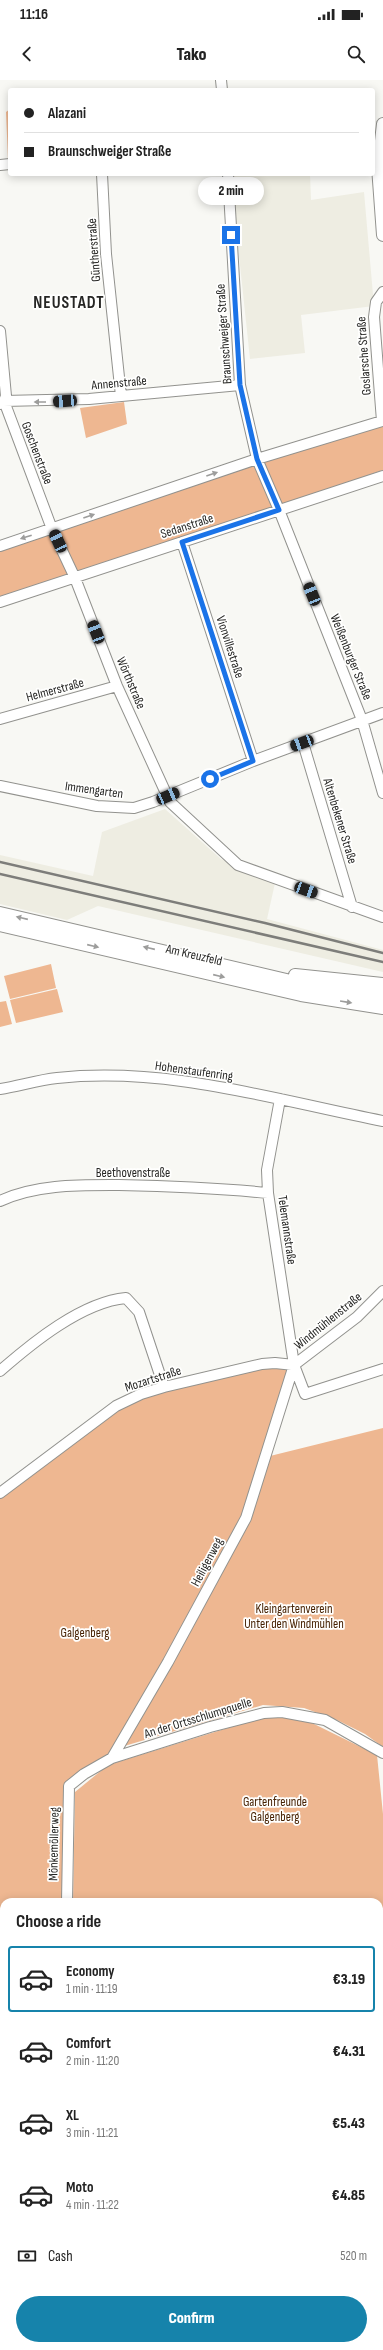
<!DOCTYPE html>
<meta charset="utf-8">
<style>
body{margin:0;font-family:"Sofia Sans Condensed",sans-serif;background:#f6f6f6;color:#222;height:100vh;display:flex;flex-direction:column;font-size:15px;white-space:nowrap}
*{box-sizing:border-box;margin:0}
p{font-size:13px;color:#767676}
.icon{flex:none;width:22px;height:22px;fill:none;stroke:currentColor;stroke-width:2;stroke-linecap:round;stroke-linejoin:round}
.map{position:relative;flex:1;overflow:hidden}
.sheet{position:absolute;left:0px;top:1818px;width:383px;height:452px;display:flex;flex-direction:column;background:#fff;border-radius:12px 12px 0 0;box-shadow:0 2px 10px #0003}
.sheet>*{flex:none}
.hud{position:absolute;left:8px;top:8px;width:367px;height:88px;border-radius:4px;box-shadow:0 2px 10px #0003;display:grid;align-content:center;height:88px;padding:0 16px;background:#fff}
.end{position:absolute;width:18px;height:18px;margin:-9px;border:5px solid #1a73e8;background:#fff;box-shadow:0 0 0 2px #fff}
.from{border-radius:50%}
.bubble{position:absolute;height:28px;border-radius:14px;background:#fff;box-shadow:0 2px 10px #0003;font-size:13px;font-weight:800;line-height:28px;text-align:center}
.car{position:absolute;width:12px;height:24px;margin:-12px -6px;border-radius:5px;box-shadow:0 0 3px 1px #0007;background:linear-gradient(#222 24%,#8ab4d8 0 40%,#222 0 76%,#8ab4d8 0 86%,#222 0)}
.hud b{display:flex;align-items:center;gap:14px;height:38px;font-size:15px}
.hud b+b{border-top:1px solid #e0e0e0}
.hud i{width:10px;height:10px;background:#222}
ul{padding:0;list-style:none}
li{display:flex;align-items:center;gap:12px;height:66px;margin:0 8px 6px;padding:0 8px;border:2px solid transparent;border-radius:4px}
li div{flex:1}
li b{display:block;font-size:15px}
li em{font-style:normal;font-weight:800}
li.current{border-color:#1683ab}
li>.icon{width:36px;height:36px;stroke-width:1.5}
h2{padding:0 16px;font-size:18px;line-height:48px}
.pay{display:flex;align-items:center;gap:10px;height:44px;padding:0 16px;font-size:15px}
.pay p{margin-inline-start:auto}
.primary-button{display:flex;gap:8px;margin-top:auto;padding:8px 16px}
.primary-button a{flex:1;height:46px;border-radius:24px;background:#1683ab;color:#fff;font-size:16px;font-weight:800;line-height:46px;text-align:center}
.status{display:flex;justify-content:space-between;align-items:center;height:28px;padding:0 20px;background:#fff;direction:ltr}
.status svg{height:11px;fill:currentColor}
header{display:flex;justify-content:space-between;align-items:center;height:52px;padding:0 16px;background:#fff;font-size:18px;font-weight:800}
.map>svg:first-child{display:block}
.built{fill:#eeede2}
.green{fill:#eeb791}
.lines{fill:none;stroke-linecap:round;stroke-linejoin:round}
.minor-casing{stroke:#92928e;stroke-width:12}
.major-casing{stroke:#92928e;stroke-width:14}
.minor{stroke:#fff;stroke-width:10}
.major{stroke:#fff;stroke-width:12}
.rail{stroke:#7d7d7a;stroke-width:2.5}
.oneway{fill:#9d9d9c}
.route{stroke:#1a73e8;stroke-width:5}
.labels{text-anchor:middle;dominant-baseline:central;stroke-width:3.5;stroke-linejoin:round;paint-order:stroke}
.street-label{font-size:13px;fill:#262624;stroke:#fffffe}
.park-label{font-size:13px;fill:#472203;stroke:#fffffe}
.district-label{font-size:17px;font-weight:bold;letter-spacing:1px;fill:#262624;stroke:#fffffe}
</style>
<div class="status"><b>11:16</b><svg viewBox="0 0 49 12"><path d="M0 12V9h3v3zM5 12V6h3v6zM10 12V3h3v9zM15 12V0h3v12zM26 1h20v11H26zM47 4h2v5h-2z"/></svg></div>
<header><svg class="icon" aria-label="back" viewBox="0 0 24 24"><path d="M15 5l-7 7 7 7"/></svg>Tako<svg class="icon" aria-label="search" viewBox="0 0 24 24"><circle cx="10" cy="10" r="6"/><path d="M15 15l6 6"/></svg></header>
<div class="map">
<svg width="383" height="2270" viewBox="0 0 383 2270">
<rect width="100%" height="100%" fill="#f8f8f4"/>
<path class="built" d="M233,94H310L311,120L364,112L374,226L301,235L305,273L250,279L237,157Z
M165,729L221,779L275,803L267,839L383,870V892L98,826L67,840L0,824V775L93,796L102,752Z"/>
<path class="green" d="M10,29V80H8L6,32Z
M124,322L127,344L86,358L80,328Z
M383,339V390L0,522V469Z
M51,884L56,908L10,919L4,896Z
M57,909L63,932L16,943L10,920Z
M6,921L12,944L0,947V922Z
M262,1284L294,1285L266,1377L383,1348V1667L365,1654L337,1640L304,1628L263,1625L121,1667L64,1704L63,1822H4V2050L0,2049V1413L116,1326Z
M263,1637H286L308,1641L377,1675L383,1734V1987L379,1988V1822H73L75,1712L108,1685Z
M383,1995V2055L379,2056V1996Z
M379,2105L383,2119V2270H70V2266H379Z
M0,2137H4V2266H56V2270H0Z"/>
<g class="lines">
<defs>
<path id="minor" d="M221,0L222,10
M0,85L10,84
M102,94L106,174L121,316
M228,94L240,305L257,379L279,430L362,640L383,713
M0,251L6,316L4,321L52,449L75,498L117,606L170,722L238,785L383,837
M0,324L4,321L89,319L240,305
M182,462L253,681
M0,466L257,379L382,341L374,237L376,222L383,212
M0,522L383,396
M0,639L117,606
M303,663L352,827
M0,706L97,726L134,728L153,722L253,681L383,633
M0,1009C19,1006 38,1000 57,998C168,986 275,1020 383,1041
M0,1121C36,1104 80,1105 119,1105C169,1106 218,1108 268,1113
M383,1211L357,1237L294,1285L305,1314L383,1289
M0,1291C32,1263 82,1222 126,1218L139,1232L164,1307
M0,1413L116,1326L141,1314L164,1307L262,1284L275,1283L294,1285
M112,1678L168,1582L246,1438L294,1285L268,1113L267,1090L280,1019
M67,1822L69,1706L84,1694L112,1678L210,1647L264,1633L282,1632L325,1640L383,1673
M65,2270V2266"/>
<path id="major" d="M383,44L378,87L383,155
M0,833L295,902L383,916
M0,845L301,915L383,928
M295,895L383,904"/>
</defs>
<use href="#minor" class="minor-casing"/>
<use href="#major" class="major-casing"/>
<use href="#minor" class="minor"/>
<use href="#major" class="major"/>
<path class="rail" d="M0,782L265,843L383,873
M0,794L383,882"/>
</g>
<defs><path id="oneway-solid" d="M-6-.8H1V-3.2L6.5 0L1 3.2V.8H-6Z"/></defs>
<g class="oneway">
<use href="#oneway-solid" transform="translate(40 322) rotate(180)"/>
<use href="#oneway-solid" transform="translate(212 394) rotate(-19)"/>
<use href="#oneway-solid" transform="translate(89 436) rotate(-19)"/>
<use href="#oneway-solid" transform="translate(26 457) rotate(162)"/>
<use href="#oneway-solid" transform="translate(22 838) rotate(-167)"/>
<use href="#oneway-solid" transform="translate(93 866) rotate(13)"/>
<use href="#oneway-solid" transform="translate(149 868) rotate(-167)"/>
<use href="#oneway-solid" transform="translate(219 896) rotate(13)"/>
<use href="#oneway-solid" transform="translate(346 922) rotate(9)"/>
</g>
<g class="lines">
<path class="route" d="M210,699L253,681L182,462L279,430L257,379L240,305L231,155"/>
</g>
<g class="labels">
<g class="street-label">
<text transform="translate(94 170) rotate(-94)">Güntherstraße</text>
<text transform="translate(224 254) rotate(-94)">Braunschweiger Straße</text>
<text transform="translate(364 276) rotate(-94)">Goslarsche Straße</text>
<text transform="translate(119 303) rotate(-5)">Annenstraße</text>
<text transform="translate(37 373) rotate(69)">Goschenstraße</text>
<text transform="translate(187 446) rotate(-18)">Sedanstraße</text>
<text transform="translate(230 567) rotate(72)">Vionvillestraße</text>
<text transform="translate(351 577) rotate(68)">Weißenburger Straße</text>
<text transform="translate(131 603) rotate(67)">Wörthstraße</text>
<text transform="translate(55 610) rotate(-15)">Helmerstraße</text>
<text transform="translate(94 710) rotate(8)">Immengarten</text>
<text transform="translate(340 741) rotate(73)">Altenbekener Straße</text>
<text transform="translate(194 875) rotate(13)">Am Kreuzfeld</text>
<text transform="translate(194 991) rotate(8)">Hohenstaufenring</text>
<text x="133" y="1093">Beethovenstraße</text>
<text transform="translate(287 1150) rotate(82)">Telemannstraße</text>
<text transform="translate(328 1241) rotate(-39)">Windmühlenstraße</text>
<text transform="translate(153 1299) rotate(-18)">Mozartstraße</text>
<text transform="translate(207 1482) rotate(-62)">Heiligenweg</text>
<text transform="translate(198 1638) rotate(-17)">An der Ortsschlumpquelle</text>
<text transform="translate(54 1764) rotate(-89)">Mönkemöllerweg</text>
</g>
<g class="park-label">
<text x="294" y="1529">Kleingartenverein<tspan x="294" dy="15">Unter den Windmühlen</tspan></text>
<text x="85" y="1553">Galgenberg</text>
<text x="275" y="1722">Gartenfreunde<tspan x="275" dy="15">Galgenberg</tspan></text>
</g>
<g class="district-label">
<text x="69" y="223">NEUSTADT</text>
</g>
</g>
</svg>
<i class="end from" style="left:210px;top:699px"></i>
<i class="end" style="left:231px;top:155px"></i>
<div class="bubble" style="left:198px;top:97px;width:66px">2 min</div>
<i class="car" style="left:65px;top:321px;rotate:266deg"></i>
<i class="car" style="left:58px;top:461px;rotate:335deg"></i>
<i class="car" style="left:312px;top:514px;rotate:338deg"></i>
<i class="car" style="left:96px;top:552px;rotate:339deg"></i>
<i class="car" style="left:302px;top:663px;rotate:250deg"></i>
<i class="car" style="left:168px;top:716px;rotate:67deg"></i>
<i class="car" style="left:306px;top:810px;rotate:110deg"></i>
<div class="hud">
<b><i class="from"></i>Alazani</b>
<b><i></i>Braunschweiger Straße</b>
</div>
<section class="sheet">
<h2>Choose a ride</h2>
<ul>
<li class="current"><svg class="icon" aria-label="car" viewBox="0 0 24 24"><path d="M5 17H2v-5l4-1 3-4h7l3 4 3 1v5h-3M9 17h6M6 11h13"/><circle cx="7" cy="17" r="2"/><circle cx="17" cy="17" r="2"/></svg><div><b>Economy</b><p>1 min · 11:19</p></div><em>€3.19</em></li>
<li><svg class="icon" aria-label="car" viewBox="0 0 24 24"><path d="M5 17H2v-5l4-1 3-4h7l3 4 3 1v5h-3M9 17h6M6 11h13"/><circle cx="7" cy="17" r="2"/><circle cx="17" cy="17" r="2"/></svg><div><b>Comfort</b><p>2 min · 11:20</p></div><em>€4.31</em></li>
<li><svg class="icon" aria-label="car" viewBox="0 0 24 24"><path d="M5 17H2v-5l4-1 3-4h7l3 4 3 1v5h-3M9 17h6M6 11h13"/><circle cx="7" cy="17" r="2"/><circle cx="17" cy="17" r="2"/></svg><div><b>XL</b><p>3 min · 11:21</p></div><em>€5.43</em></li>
<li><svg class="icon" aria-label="car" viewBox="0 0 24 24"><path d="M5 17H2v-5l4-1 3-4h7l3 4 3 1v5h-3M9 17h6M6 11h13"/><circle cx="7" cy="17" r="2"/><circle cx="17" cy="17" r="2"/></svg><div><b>Moto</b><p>4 min · 11:22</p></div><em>€4.85</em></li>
</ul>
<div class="pay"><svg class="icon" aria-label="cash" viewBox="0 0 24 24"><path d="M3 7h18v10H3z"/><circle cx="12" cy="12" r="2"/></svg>Cash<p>520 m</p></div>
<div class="primary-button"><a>Confirm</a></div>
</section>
</div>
